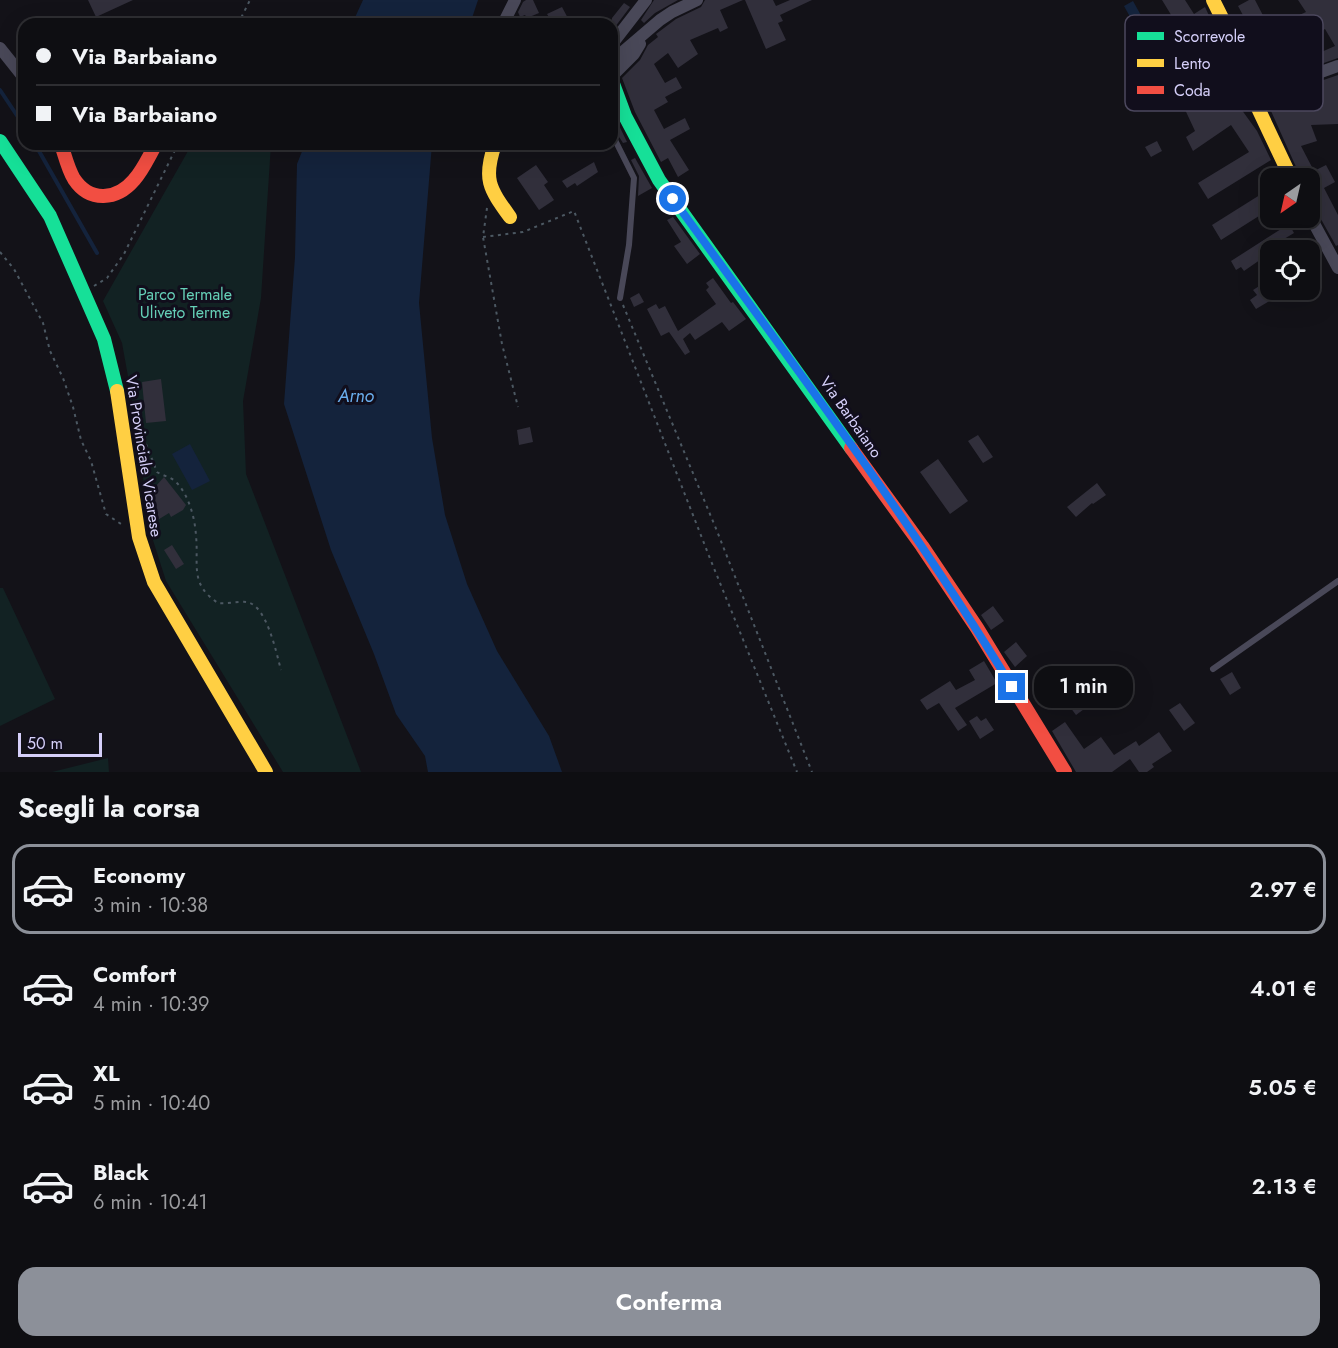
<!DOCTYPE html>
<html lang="it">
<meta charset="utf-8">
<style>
body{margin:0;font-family:Jost,sans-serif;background:#17171b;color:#f1f3f6;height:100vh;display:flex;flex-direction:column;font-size:22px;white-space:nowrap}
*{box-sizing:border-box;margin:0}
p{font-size:20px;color:#9b9c9f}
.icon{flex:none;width:33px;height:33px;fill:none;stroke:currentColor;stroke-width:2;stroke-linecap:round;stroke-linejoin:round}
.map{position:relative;height:772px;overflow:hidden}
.drawer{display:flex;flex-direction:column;background:#0e0e12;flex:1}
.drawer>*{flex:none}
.guide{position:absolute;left:18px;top:18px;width:600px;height:132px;border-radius:18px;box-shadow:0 6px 24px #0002,0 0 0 2px #2e2e32;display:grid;align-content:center;height:132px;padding:0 18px;background:#0e0e12}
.needle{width:39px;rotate:214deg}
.buttons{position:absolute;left:1260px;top:168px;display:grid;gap:12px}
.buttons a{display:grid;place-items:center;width:60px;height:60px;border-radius:12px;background:#0e0e12;box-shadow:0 6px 24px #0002,0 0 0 2px #2e2e32;font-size:30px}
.scale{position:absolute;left:18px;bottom:15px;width:84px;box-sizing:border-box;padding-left:6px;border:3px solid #d5cff9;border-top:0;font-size:16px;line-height:21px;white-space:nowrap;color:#d5cff9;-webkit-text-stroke:4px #110e1c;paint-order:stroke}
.end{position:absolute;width:27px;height:27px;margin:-14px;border:8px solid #1a73e8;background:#fff;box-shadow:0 0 0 3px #fff}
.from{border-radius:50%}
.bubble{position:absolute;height:42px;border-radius:18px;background:#0e0e12;box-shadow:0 6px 24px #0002,0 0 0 2px #2e2e32;font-size:20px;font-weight:600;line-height:42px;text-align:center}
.guide b{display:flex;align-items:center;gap:21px;height:57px;font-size:22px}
.guide b+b{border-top:2px solid #2e2e32}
.guide i{width:15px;height:15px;background:#f1f3f6}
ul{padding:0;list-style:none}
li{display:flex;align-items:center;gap:18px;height:90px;margin:0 12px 9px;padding:0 6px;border:3px solid transparent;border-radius:18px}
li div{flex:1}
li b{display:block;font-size:22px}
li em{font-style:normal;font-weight:600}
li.active{border-color:#8c9099}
li>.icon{width:54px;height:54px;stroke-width:1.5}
h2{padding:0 18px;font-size:27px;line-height:72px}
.cta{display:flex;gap:12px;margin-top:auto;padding:12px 18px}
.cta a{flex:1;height:69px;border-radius:18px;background:#8c9099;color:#fff;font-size:24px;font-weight:600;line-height:69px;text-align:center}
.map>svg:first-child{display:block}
.green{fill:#122223}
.water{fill:#14233c}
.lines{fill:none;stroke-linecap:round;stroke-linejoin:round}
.stream{stroke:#14233c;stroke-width:4}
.building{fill:#312f3b;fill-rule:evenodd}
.path{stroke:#4c5862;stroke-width:2;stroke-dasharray:3 4.5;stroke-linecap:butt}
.lane{stroke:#494858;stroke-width:6}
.street{stroke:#494858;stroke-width:12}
.fast{stroke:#16e098;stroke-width:14}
.slow{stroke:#ffcf43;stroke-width:14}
.jam{stroke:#f24e42;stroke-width:14}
.route{stroke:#1a73e8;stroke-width:8}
.labels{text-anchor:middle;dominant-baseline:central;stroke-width:6;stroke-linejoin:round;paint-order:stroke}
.park-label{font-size:16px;fill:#65cfb7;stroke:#110e1c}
.street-label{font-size:16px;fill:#d5cff9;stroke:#110e1c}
.water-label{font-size:18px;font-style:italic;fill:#6aadec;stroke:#110e1c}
.key{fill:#110e1c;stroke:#4c485e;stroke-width:1.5}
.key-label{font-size:16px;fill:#d5cff9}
</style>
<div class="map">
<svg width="1338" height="772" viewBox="0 0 1338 772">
<rect width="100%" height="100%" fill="#131218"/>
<path class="green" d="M192,144H271L261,298L243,401L246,474L361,772H283L166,581L151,534L131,393L122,343L103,301Z
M0,588H3L55,699L0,726Z
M108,758L109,772H52Z"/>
<path class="water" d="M363,0H478L470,24H352Z
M1133,1L1143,19L1134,24L1124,6Z
M305,144H432L419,303L432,438L445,515L467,584L497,651L549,736L562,772H428L425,756L396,714L374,654L331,550L284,404L295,257L297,164Z
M190,444L210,481L192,490L172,454Z"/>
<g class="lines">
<path class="stream" d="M0,90L24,126
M35,144L97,253"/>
</g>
<path class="building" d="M88,0H133L96,17Z
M526,0H533L539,13L527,18L525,15L520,17L518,12L523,2Z
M654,0H678L655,13L644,23L641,20Z
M705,0H743L720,10L728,28L720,32L718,28L690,40L698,54L678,68L668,53L654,64L665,83L676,77L682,88L665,97L668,102L654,110L664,129L685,118L690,129L670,140L689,170L678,177L668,158L661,162L635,112L622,78L640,60L648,45L658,37L656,34L676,19L701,7Z
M745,0H773L776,6L790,0H812L780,15L783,21L778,23L786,40L766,49Z
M1162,0H1185L1194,14L1205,7L1212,22L1210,23L1235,68L1223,77L1198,38L1178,51L1166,39L1150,49L1138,28L1148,23L1152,32L1173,18Z
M1249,0H1255L1268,25L1281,18L1284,22L1306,12L1298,0H1338V58L1270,82L1263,75L1270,70L1240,19L1244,17L1238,6ZM1311,24L1316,34L1325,29L1335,46L1301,61L1288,37Z
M624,3L630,7L612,31V18Z
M562,7L571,24H553L547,14Z
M1338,75V124L1311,125L1317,141L1301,146L1314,171L1326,165L1335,182L1324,188L1338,215V245L1336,246L1317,212L1310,205V178H1301L1267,102L1280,95Z
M1218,77L1257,131L1271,160L1208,199L1198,183L1249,152L1231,125L1193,151L1186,137L1195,131L1181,101L1193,93L1197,101L1213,91L1208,84Z
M612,111L627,142L623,143L612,126Z
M1157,141L1162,151L1151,157L1145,147Z
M635,158L652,188L638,196L639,176L631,160Z
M594,162L598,172L577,186L575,183L567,188L562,181Z
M536,165L548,182L544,185L554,200L539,210L517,178Z
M1263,193L1270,206V209L1221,240L1212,225Z
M673,217L700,254L687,264L674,246L681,242L667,220Z
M1289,224L1294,233L1284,239L1287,244L1278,250H1270V253L1244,271L1241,267L1236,270L1231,261Z
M713,278L731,303L733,302L746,319L729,331L722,322L695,340L690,333L683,339L690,352L685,355L669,332L661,336L647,309L656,304L659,309L665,306L678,331L716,304L706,290L709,287L706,283Z
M1264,283L1269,290H1288L1256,309L1250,300L1257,295L1253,290Z
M639,293L644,302L634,307L630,298Z
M161,379L166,421L146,423L142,382Z
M530,427L533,442L519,445L517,430Z
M978,435L993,457L983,463L968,441Z
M938,459L968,501L950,514L920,472Z
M164,477L186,505L183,510L171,517L169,513L156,521L153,499L156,486Z
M1097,483L1106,495L1093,504L1092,503L1076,517L1067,507Z
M172,545L184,564L176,569L164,550Z
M993,606L1004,621L991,630L981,615Z
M1016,642L1027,656L1015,667L1004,652Z
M984,661L997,683L955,708L967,725L958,731L939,703L927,710L920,700L950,681L956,690L975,680L969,670Z
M1232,672L1241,688L1230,695L1220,679Z
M1089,693L1095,701L1076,715L1070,707Z
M1180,703L1195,723L1184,731L1169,710Z
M977,716L981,721L986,718L994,730L980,739L969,721Z
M1065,722L1084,749L1101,737L1114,755L1136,741L1139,746L1159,732L1172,751L1152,764L1154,767L1147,772H1139L1130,759L1112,772H1076L1052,731Z"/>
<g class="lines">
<path class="path" d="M238,24L250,0
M487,208L483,237L502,344L518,407
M483,237L523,232L574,211L709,556L797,772
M0,252L14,269L43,323L50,351L63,378L73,407L81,440L91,461L106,514L124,526
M94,286L107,278L124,254L178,144
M623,305L717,531L812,772
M146,444L157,472C163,476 172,477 177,483C189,496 195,518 196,536C199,564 189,584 218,603C226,604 240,601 247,602C267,606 276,652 281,670"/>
<path class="lane" d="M612,134L634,178L629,245L620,298
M1213,669L1338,581"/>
<path class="street" d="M503,24L515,0
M612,44L646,0
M0,48L24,78
M612,61L660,20L672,12L697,0
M612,76L634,54L640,44
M1254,96L1338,66
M1310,216L1338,268"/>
<path class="fast" d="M612,81L625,116L659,180L851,448
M0,141L50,216L104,339L117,391"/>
<path class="slow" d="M1213,0L1249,72L1257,106L1291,178
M495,144C483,179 489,188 510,217
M117,391L139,537L154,582L266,772"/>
<path class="jam" d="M61,144C65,156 68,169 74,179C90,203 117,200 134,180C143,170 149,156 156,144
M851,448L922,546L977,628L1065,772"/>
</g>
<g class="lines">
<path class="route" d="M673,199C789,359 909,517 1012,687"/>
</g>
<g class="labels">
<g class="park-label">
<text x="185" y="294">Parco Termale<tspan x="185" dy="18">Uliveto Terme</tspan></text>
</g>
<g class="street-label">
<text transform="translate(851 417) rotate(55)">Via Barbaiano</text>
<text transform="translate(144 456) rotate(81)">Via Provinciale Vicarese</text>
</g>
<g class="water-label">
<text x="356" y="396">Arno</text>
</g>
</g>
<rect x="1125" y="15" width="198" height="96" rx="9" class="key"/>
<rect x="1137" y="32" width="27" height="8" fill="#16e098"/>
<rect x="1137" y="59" width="27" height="8" fill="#ffcf43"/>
<rect x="1137" y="86" width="27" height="8" fill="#f24e42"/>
<g class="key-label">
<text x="1174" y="42">Scorrevole</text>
<text x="1174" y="69">Lento</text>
<text x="1174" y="96">Coda</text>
</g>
</svg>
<div class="buttons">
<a><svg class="needle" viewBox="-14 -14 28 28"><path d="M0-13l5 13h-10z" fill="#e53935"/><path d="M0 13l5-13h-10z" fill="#9b9c9f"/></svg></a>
<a><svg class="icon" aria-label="locate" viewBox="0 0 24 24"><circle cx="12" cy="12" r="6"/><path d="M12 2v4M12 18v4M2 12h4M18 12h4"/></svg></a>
</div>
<div class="scale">50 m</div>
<i class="end from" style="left:673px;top:199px"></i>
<i class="end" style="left:1012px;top:687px"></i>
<div class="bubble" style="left:1034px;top:666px;width:99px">1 min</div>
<div class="guide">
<b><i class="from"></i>Via Barbaiano</b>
<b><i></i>Via Barbaiano</b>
</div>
</div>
<section class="drawer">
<h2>Scegli la corsa</h2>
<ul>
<li class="active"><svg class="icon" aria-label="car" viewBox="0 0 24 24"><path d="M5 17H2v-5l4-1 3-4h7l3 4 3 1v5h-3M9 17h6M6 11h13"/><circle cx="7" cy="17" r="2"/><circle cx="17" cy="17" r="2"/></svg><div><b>Economy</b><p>3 min · 10:38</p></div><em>2.97 €</em></li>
<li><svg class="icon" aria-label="car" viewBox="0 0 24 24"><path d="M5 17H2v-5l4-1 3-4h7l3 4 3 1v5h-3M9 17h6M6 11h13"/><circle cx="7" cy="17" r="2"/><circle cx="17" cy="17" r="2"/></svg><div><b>Comfort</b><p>4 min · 10:39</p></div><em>4.01 €</em></li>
<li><svg class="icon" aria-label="car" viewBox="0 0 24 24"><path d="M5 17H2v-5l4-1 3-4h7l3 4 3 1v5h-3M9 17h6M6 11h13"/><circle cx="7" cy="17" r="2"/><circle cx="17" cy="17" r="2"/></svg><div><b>XL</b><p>5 min · 10:40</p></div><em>5.05 €</em></li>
<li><svg class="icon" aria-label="car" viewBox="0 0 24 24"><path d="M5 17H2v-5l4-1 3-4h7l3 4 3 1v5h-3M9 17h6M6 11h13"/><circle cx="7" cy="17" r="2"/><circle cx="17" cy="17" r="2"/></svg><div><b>Black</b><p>6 min · 10:41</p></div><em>2.13 €</em></li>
</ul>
<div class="cta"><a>Conferma</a></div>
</section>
